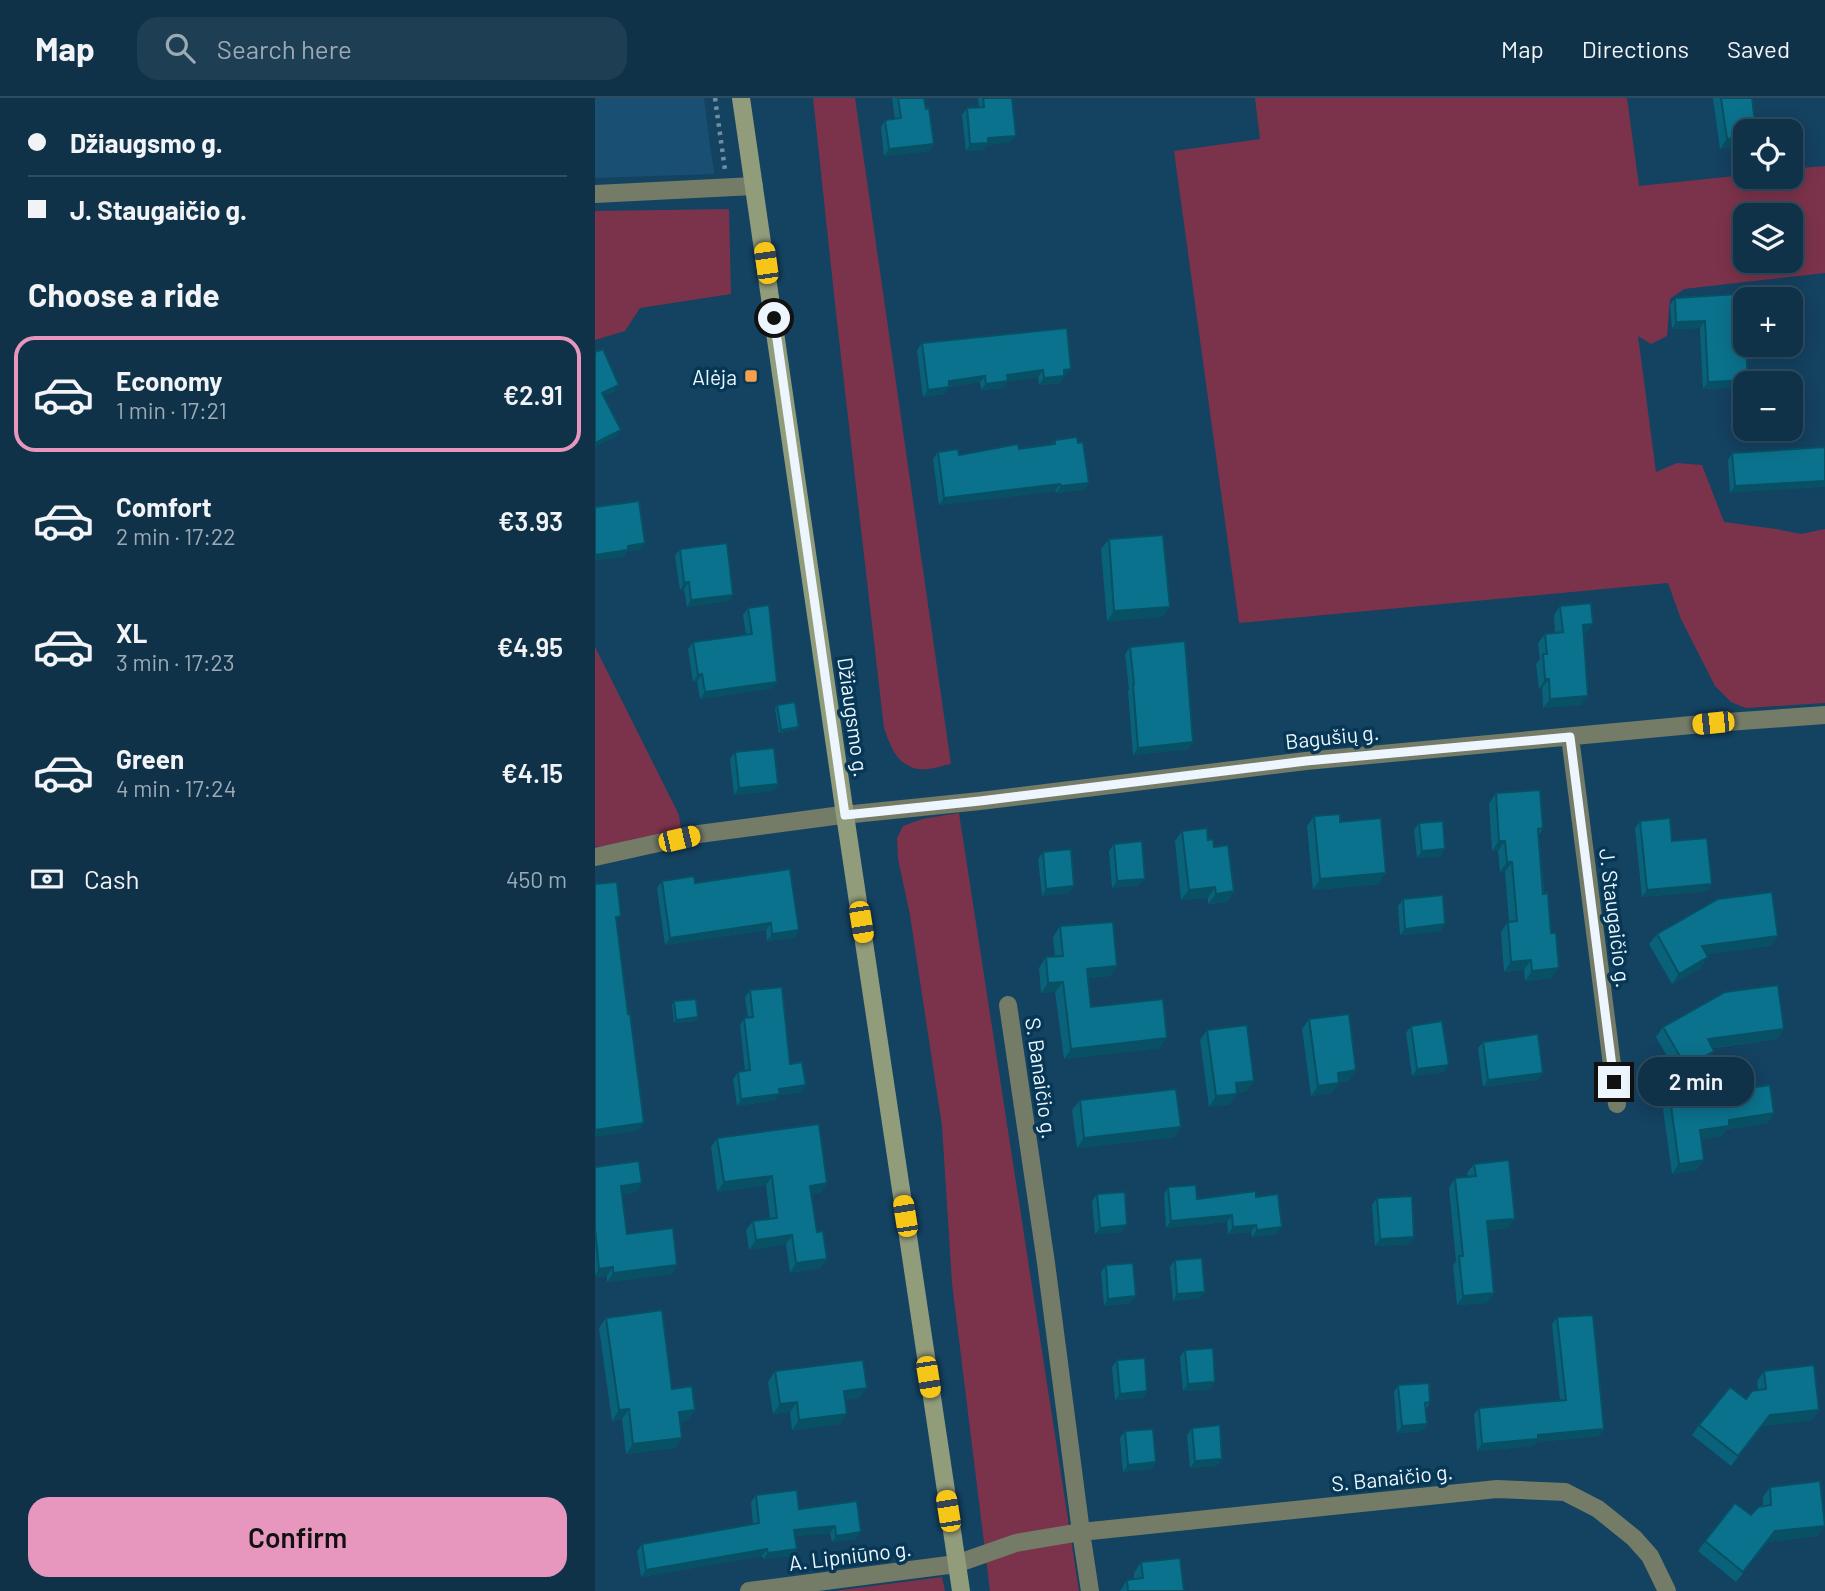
<!DOCTYPE html>
<meta charset="utf-8">
<style>
body{margin:0;font-family:Barlow,sans-serif;background:#1d3e53;color:#f1f3f6;height:100vh;display:flex;flex-direction:column;font-size:26px;white-space:nowrap}
*{box-sizing:border-box;margin:0}
p{font-size:23px;color:#9baab4}
.icon{flex:none;width:38px;height:38px;fill:none;stroke:currentColor;stroke-width:2;stroke-linecap:round;stroke-linejoin:round}
.map{position:relative;flex:1;overflow:hidden}
.details{display:flex;flex-direction:column;background:#0f3249;width:595px}
.details>*{flex:none}
.hud{display:grid;align-content:center;height:154px;padding:0 28px;background:#0f3249}
.buttons{position:absolute;left:1138px;top:21px;display:grid;gap:14px}
.buttons a{display:grid;place-items:center;width:70px;height:70px;border-radius:14px;background:#0f3249;box-shadow:0 4px 18px #0003,0 0 0 2px #2f4d61;font-size:35px}
.end{position:absolute;width:32px;height:32px;margin:-16px;border:9px solid #edf6fe;background:#111;box-shadow:0 0 0 4px #111}
.from{border-radius:50%}
.bubble{position:absolute;height:49px;border-radius:21px;background:#0f3249;box-shadow:0 4px 18px #0003,0 0 0 2px #2f4d61;font-size:23px;font-weight:600;line-height:49px;text-align:center}
.car{position:absolute;width:21px;height:42px;margin:-21px -10px;border-radius:9px;box-shadow:0 0 5px 2px #0007;background:linear-gradient(#f5c518 24%,#345 0 40%,#f5c518 0 76%,#345 0 86%,#f5c518 0)}
.hud b{display:flex;align-items:center;gap:24px;height:66px;font-size:26px}
.hud b+b{border-top:2px solid #2f4d61}
.hud i{width:18px;height:18px;background:#f1f3f6}
ul{padding:0;list-style:none}
li{display:flex;align-items:center;gap:21px;height:116px;margin:0 14px 10px;padding:0 14px;border:4px solid transparent;border-radius:21px}
li div{flex:1}
li b{display:block;font-size:26px}
li em{font-style:normal;font-weight:600}
li.current{border-color:#e797bd}
li>.icon{width:63px;height:63px;stroke-width:1.5}
h2{padding:0 28px;font-size:32px;line-height:84px}
.pay{display:flex;align-items:center;gap:18px;height:77px;padding:0 28px;font-size:26px}
.pay p{margin-inline-start:auto}
.primary-button{display:flex;gap:14px;margin-top:auto;padding:14px 28px}
.primary-button a{flex:1;height:80px;border-radius:21px;background:#e797bd;color:#111;font-size:28px;font-weight:600;line-height:80px;text-align:center}
header{display:flex;align-items:center;gap:42px;box-sizing:border-box;height:98px;padding:0 35px;background:#0f3249;border-bottom:2px solid #2f4d61}
header strong{font-size:33px}
nav{display:flex;gap:38px;margin-inline-start:auto;font-size:24px}
.search{width:490px;height:63px;background:#1d3e53;display:flex;align-items:center;gap:18px;box-sizing:border-box;padding:0 24px;border-radius:21px;color:#9baab4;font-size:26px}
main{display:flex;flex:1;min-height:0}
.map>svg:first-child{display:block}
.built{fill:#194f72}
.green{fill:#7b334b;fill-rule:evenodd}
.lines{fill:none;stroke-linecap:round;stroke-linejoin:round}
.path{stroke:#708ea3;stroke-width:4.5;stroke-dasharray:3.5 5;stroke-linecap:butt}
.street{stroke:#747b66;stroke-width:18}
.secondary{stroke:#919c7b;stroke-width:18}
.wall{fill:#096279}
.shaded-wall{fill:#085063}
.building{fill:#0b728d;stroke:#085063;stroke-width:2}
.route{stroke:#edf6fe;stroke-width:9}
.poi-dot{fill:#f8a04b;stroke:#063755;stroke-width:2.5}
.labels{text-anchor:middle;dominant-baseline:central;stroke-width:7;stroke-linejoin:round;paint-order:stroke}
.poi-label{font-size:21px;fill:#edf6fe;stroke:#063755;text-anchor:end}
.street-label{font-size:21px;fill:#edf6fe;stroke:#063755}
</style>
<header>
<strong>Map</strong>
<div class="search"><svg class="icon" aria-label="search" viewBox="0 0 24 24"><circle cx="10" cy="10" r="6"/><path d="M15 15l6 6"/></svg>Search here</div>
<nav><a>Map</a><a>Directions</a><a>Saved</a></nav>
</header>
<main>
<section class="details">
<div class="hud">
<b><i class="from"></i>Džiaugsmo g.</b>
<b><i></i>J. Staugaičio g.</b>
</div>
<h2>Choose a ride</h2>
<ul>
<li class="current"><svg class="icon" aria-label="car" viewBox="0 0 24 24"><path d="M5 17H2v-5l4-1 3-4h7l3 4 3 1v5h-3M9 17h6M6 11h13"/><circle cx="7" cy="17" r="2"/><circle cx="17" cy="17" r="2"/></svg><div><b>Economy</b><p>1 min · 17:21</p></div><em>€2.91</em></li>
<li><svg class="icon" aria-label="car" viewBox="0 0 24 24"><path d="M5 17H2v-5l4-1 3-4h7l3 4 3 1v5h-3M9 17h6M6 11h13"/><circle cx="7" cy="17" r="2"/><circle cx="17" cy="17" r="2"/></svg><div><b>Comfort</b><p>2 min · 17:22</p></div><em>€3.93</em></li>
<li><svg class="icon" aria-label="car" viewBox="0 0 24 24"><path d="M5 17H2v-5l4-1 3-4h7l3 4 3 1v5h-3M9 17h6M6 11h13"/><circle cx="7" cy="17" r="2"/><circle cx="17" cy="17" r="2"/></svg><div><b>XL</b><p>3 min · 17:23</p></div><em>€4.95</em></li>
<li><svg class="icon" aria-label="car" viewBox="0 0 24 24"><path d="M5 17H2v-5l4-1 3-4h7l3 4 3 1v5h-3M9 17h6M6 11h13"/><circle cx="7" cy="17" r="2"/><circle cx="17" cy="17" r="2"/></svg><div><b>Green</b><p>4 min · 17:24</p></div><em>€4.15</em></li>
</ul>
<div class="pay"><svg class="icon" aria-label="cash" viewBox="0 0 24 24"><path d="M3 7h18v10H3z"/><circle cx="12" cy="12" r="2"/></svg>Cash<p>450 m</p></div>
<div class="primary-button"><a>Confirm</a></div>
</section>
<div class="map">
<svg width="1230" height="1493" viewBox="0 0 1230 1493">
<rect width="100%" height="100%" fill="#144261"/>
<path class="built" d="M0,0H109L119,76L0,80Z"/>
<path class="green" d="M218,0H260L356,666C346,668 332,673 323,671C301,667 295,647 289,630L242,224Z
M660,0H1032L1044,88L1150,77V79H1195V71L1230,68V175L1089,191L1075,201L1072,238L1056,246L1043,238L1061,374L1082,365L1107,367L1129,424L1181,431L1206,436L1230,431V605L1151,610L1136,604L1120,588L1086,521L1073,485L644,525L579,53L665,41ZM1150,117H1195V163H1150Z
M134,111L136,196L45,210L30,233L0,242V113Z
M0,549L84,717L86,730L36,744L0,749Z
M364,715L484,1493H395L357,1185L347,1028L315,817L303,761L302,740L308,728L327,721Z
M347,1479L350,1493H239Z"/>
<g class="lines">
<path class="path" d="M120,0L130,72"/>
<path class="street" d="M0,96L159,88
M975,639L1022,1006
M0,759L104,736L239,718L385,703L711,663L1118,625L1230,617
M413,907L451,1165L486,1434L495,1493
M154,1493L361,1466L421,1445L486,1434L902,1391L970,1394L1003,1411L1039,1440L1055,1458L1072,1493"/>
<path class="secondary" d="M146,0L250,717L366,1493"/>
</g>
<path class="wall" d="M297,0H329L331,11L339,46L334,53L289,58L286,29L290,22L300,21Z
M383,0H413L416,44L392,47L388,52L371,53L367,17L372,10L384,9Z
M1118,0H1157L1161,33L1125,51Z
M1080,200L1150,201L1148,289L1108,291L1105,230L1077,231L1075,207Z
M327,245L471,278H469L465,285L444,287L443,279L413,283L408,290L386,292L385,284L354,289L350,296L328,299L322,252Z
M460,342L483,345L494,385L489,392L461,395L460,393L344,407L338,361L343,354L364,357L457,346Z
M1230,349L1135,395L1133,362L1137,355Z
M514,441L575,509L567,519L512,523L506,451Z
M85,451L138,497L133,503L92,509L89,491L85,492L80,458Z
M965,508L991,535L988,536L986,607L948,610L947,590L944,591L941,566L945,561L943,545L950,536L960,535L959,517Z
M153,510L178,590L105,601L102,583L98,584L93,551L98,544L151,536L148,517Z
M535,549L594,651L538,657L533,593L534,591L530,556Z
M182,607L204,629L201,632L184,635L180,611Z
M140,654L183,686L178,693L139,697L135,661Z
M901,695L948,730L944,737L957,880L930,883L929,872L909,874L906,834L913,824H914L910,774H905L903,753H897L894,706Z
M719,718L745,724L784,786L718,792L712,728Z
M1045,723L1077,743L1117,786L1112,793L1047,799L1040,730Z
M824,725L846,758L822,760L819,732Z
M587,733L613,742L619,749L639,793L632,804L613,806V800L586,802L580,743Z
M519,746L545,787L517,790L514,753Z
M448,754L474,795L447,798L443,761Z
M67,783L100,785L204,832L200,839L172,843L171,832L70,847L62,790Z
M808,801L846,833L805,837L803,808Z
M465,828L522,868L515,878L493,880L496,909L565,950L469,961L460,894L446,895L444,870L451,859H460L458,839Z
M1062,836L1183,838L1175,848L1111,856L1106,870L1077,886L1054,846Z
M155,892L195,966L211,987L206,994L184,997L180,1002L142,1008L138,981L143,974L150,973L145,927L149,920H153L150,899Z
M79,903L103,919L101,923L79,925L77,907Z
M714,921L754,983L744,984L737,995L716,998L707,931Z
M816,928L849,974L817,978L811,935Z
M1068,929L1189,931L1182,941L1118,950L1119,953L1112,963L1084,979L1061,939Z
M612,932L652,993L642,994L635,1006L614,1009L605,942Z
M888,944L943,982L888,989L883,950Z
M1075,1001L1179,1015L1172,1025L1132,1031L1127,1038L1106,1041L1102,1072L1077,1076L1068,1011Z
M485,1002L586,1029L579,1039L482,1050L477,1012Z
M122,1040L232,1085L226,1094L216,1096L222,1134L232,1161L225,1170L195,1175L191,1146L154,1152L151,1132L158,1123L175,1121L171,1087L122,1094L116,1049Z
M879,1066L913,1130L893,1132L899,1195L892,1205L862,1207L858,1167L861,1163L854,1090L860,1080L873,1079L872,1075Z
M0,1069L47,1085L41,1094L27,1096L32,1136L82,1167L76,1176L12,1184V1178L0,1179Z
M573,1089L602,1101L661,1099L682,1136L657,1139L656,1134L633,1136L632,1124L571,1130L569,1096Z
M502,1096L527,1134L500,1136L497,1103Z
M782,1100L819,1139L815,1146L780,1148L777,1107Z
M580,1162L605,1200L578,1203L575,1169Z
M511,1167L536,1205L509,1208L506,1174Z
M962,1219L1009,1331L1004,1338L942,1344L938,1348L882,1353L879,1316L884,1310L965,1303L957,1226Z
M11,1220L77,1291L93,1322L86,1323L87,1340L80,1350L31,1356L27,1321L17,1323L4,1230Z
M590,1252L616,1291L588,1293L585,1259Z
M522,1262L552,1293L548,1300L520,1302L517,1269Z
M180,1273L265,1300L250,1302L252,1316L245,1326L197,1332L195,1314L178,1316L173,1284Z
M1169,1273L1224,1312L1217,1322L1168,1328L1136,1368L1097,1337L1104,1327L1151,1301L1163,1292L1162,1283Z
M803,1287L835,1304L831,1311L832,1326L827,1333L802,1335L799,1294Z
M597,1330L627,1361L622,1368L595,1370L592,1337Z
M530,1333L561,1364L556,1371L528,1374L525,1340Z
M1175,1389L1230,1428L1223,1438L1173,1444L1141,1484L1103,1453L1110,1443L1156,1417L1168,1408V1399Z
M161,1397L204,1411L262,1403L261,1441L237,1444L235,1435L200,1438L202,1451L197,1458L168,1461L167,1458L46,1479L42,1453L47,1446L158,1426L156,1404Z
M546,1464L589,1493H525L532,1482L539,1481V1475Z"/>
<path class="shaded-wall" d="M421,38L416,44L392,47L388,52L371,53L375,46L393,40Z
M1150,39V48L1125,51L1132,41Z
M339,46L334,53L289,58L294,51Z
M1110,223L1105,230L1077,231L1081,224Z
M476,271L465,285L444,287L449,280L469,272Z
M448,272L443,279L413,283L408,290L386,292L391,286L412,277Z
M390,278L385,284L354,289L350,296L328,299L333,292L354,283Z
M1153,282L1150,285L1148,289L1108,291L1113,284Z
M24,287L19,294L2,301L7,295Z
M26,332L21,339L0,349V345Z
M1230,383V389L1135,395L1140,388Z
M494,385L489,392L461,395L466,388Z
M465,386L460,393L344,407L349,400Z
M50,445L45,452L32,454L29,459L0,463V457L33,448Z
M94,484L89,491L85,492L89,485Z
M138,497L133,503L92,509L96,502Z
M575,509L567,519L512,523L519,513Z
M998,526L991,535L981,536L988,527Z
M107,576L102,583L98,584L103,577Z
M950,581H954L947,590L944,591Z
M182,584L178,590L105,601L110,594Z
M993,598L986,607L948,610L955,601Z
M204,629L201,632L184,635L186,632Z
M598,644L594,651L538,657L543,650Z
M183,686L178,693L139,697L144,690Z
M904,743H910L903,753H897Z
M850,751L846,758L822,760L827,753Z
M912,764H917L910,774H905Z
M791,775L784,786L718,792L725,781Z
M550,781L545,787L517,790L522,783Z
M1117,786L1112,793L1047,799L1052,792Z
M479,788L474,795L447,798L451,791Z
M620,789L613,800L586,802L594,792Z
M639,793L632,804L613,806L621,796Z
M176,825L171,832L70,847L75,840Z
M850,826L846,833L805,837L810,831Z
M204,832L200,839L172,843L177,836Z
M1183,838L1175,848L1100,858L1107,848Z
M1113,859L1106,870L1077,886L1084,876Z
M936,862L929,872L909,874L916,864Z
M522,868L515,878L485,881L492,871Z
M964,870L957,880L930,883L937,873Z
M468,884L460,894L446,895L453,885Z
M103,919L101,923L79,925L81,922Z
M1189,931L1182,941L1106,951L1113,941Z
M572,940L565,950L469,961L476,951Z
M1119,953L1112,963L1084,979L1091,969Z
M854,967L849,974L817,978L822,971Z
M761,972L754,983L736,985L743,975Z
M948,975L943,982L888,989L893,982Z
M659,983L652,993L634,995L641,985Z
M744,985L737,995L716,998L723,988Z
M211,987L206,994L184,997L180,1002L142,1008L146,1001L184,991Z
M642,996L635,1006L614,1009L621,998Z
M1179,1015L1172,1025L1132,1031L1127,1038L1098,1042L1105,1032L1134,1022Z
M49,1025L43,1033L0,1039V1032Z
M586,1029L579,1039L482,1050L489,1040Z
M1109,1062L1102,1072L1077,1076L1084,1066Z
M177,1078L171,1087L122,1094L129,1084Z
M47,1085L41,1094L20,1097L26,1088Z
M232,1085L226,1094L209,1097L215,1088Z
M637,1117L632,1124L571,1130L576,1123Z
M920,1121L913,1130L886,1133L892,1123Z
M532,1127L527,1134L500,1136L505,1130Z
M661,1127L656,1134L633,1136L638,1129Z
M687,1129L682,1136L657,1139L662,1132Z
M197,1137L191,1146L154,1152L161,1142Z
M819,1139L815,1146L780,1148L785,1141Z
M232,1161L225,1170L195,1175L201,1165Z
M82,1167L76,1176L12,1184L18,1175Z
M18,1169L12,1178L0,1179V1177L4,1171Z
M610,1194L605,1200L578,1203L582,1196Z
M899,1195L892,1205L862,1207L868,1198Z
M541,1198L536,1205L509,1208L513,1201Z
M620,1284L616,1291L588,1293L593,1286Z
M272,1290L265,1300L242,1303L249,1293Z
M552,1293L548,1300L520,1302L525,1296Z
M202,1304L195,1314L178,1316L185,1306Z
M34,1311L27,1321L17,1323L24,1312Z
M100,1312L93,1322L77,1324L84,1314Z
M1224,1312L1217,1322L1168,1328L1136,1368L1175,1317Z
M252,1316L245,1326L197,1332L204,1322Z
M832,1326L827,1333L802,1335L807,1328Z
M1009,1331L1004,1338L942,1344L938,1348L882,1353L887,1346L943,1337Z
M87,1340L80,1350L31,1356L38,1346Z
M627,1361L622,1368L595,1370L600,1363Z
M561,1364L556,1371L528,1374L533,1367Z
M240,1428L235,1435L195,1439L199,1432Z
M1230,1428L1223,1438L1173,1444L1141,1484L1180,1433Z
M266,1434L261,1441L237,1444L241,1438Z
M172,1451L167,1458L46,1479L51,1472Z
M202,1451L197,1458L168,1461L173,1455Z"/>
<path class="building" d="M303,0H329L331,11L334,10L339,46L294,51L290,22L306,20Z
M388,0H417L421,38L393,40V45L375,46L372,10L389,9Z
M1126,0H1157L1161,33H1150V39L1132,41Z
M1174,194V201H1150V247H1151L1153,282L1113,284L1110,223L1081,224L1080,200Z
M472,230L476,271L469,272V278L449,280L448,272L412,277L413,283L391,286L390,278L354,283V289L333,292L327,245Z
M8,251L24,287L7,295L26,332L0,345V254Z
M482,339L483,345L488,344L494,385L466,388L465,386L349,400L343,354L363,351L364,357L423,346L424,351L460,346V342Z
M1230,349V383L1140,388L1137,355Z
M44,403L50,445L33,448V452L0,457V409Z
M568,437L575,509L519,513L514,441Z
M132,445L138,497L96,502L94,484L89,485L85,451Z
M996,505L998,526L988,527L993,598L955,601L954,581H950L948,556H952L950,536L968,534L965,508Z
M174,507L182,584L110,594L107,576L103,577L98,544L157,536L153,510Z
M590,543L598,644L543,650L538,587L539,586L535,549Z
M200,604L204,629L186,632L182,607Z
M179,650L183,686L144,690L140,654Z
M945,692L948,730L943,731L948,796L953,795L956,835H961L964,870L937,873L936,862L916,864L913,824L922,823L917,764H912L910,743H904L901,695Z
M745,716V724L786,720L791,775L725,781L719,718Z
M1075,720L1077,743L1112,740L1117,786L1052,792L1045,723Z
M848,723L850,751L827,753L824,725Z
M612,730L613,742L618,741L619,749L633,747L639,793L621,796L620,789L594,792L587,733Z
M547,743L550,781L522,783L519,746Z
M476,751L479,788L451,791L448,754Z
M195,771L204,832L177,836L176,825L75,840L67,783L99,778L100,785Z
M22,784L26,818L21,819L33,916L35,915L49,1025L0,1032V786Z
M1177,794L1183,838L1107,848L1113,859L1084,876L1062,836L1123,801Z
M848,797L850,826L810,831L808,801Z
M518,824L522,868L492,871L496,909L568,901L572,940L476,951L468,884L453,885L451,859L468,858L465,828Z
M1183,887L1189,931L1113,941L1119,953L1091,969L1068,929L1130,894Z
M187,889L195,966L207,964L211,987L184,991L185,996L146,1001L143,974L155,972L149,920L158,919L155,892Z
M101,901L103,919L81,922L79,903Z
M754,916L761,972L743,975L744,985L723,988L714,921Z
M847,923L854,967L822,971L816,928Z
M652,927L659,983L641,985L642,996L621,998L612,932Z
M943,936L948,975L893,982L888,944Z
M1175,987L1179,1015L1134,1022V1028L1105,1032L1109,1062L1084,1066L1075,1001Z
M581,991L586,1029L489,1040L485,1002Z
M224,1026L232,1085L215,1088L222,1134L228,1133L232,1161L201,1165L197,1137L161,1142L158,1123L182,1120L177,1078L129,1084L122,1040Z
M914,1062L920,1121L892,1123L899,1195L868,1198L864,1158H868L860,1080L881,1078L879,1066Z
M44,1063L47,1085L26,1088L32,1136L78,1130L82,1167L18,1175V1169L4,1171L0,1131V1069Z
M601,1087L602,1101L661,1093V1099L683,1096L687,1129L662,1132L661,1127L638,1129L637,1117L576,1123L573,1089Z
M530,1094L532,1127L505,1130L502,1096Z
M817,1098L819,1139L785,1141L782,1100Z
M607,1160L610,1194L582,1196L580,1162Z
M538,1165L541,1198L513,1201L511,1167Z
M67,1212L77,1291L97,1288L100,1312L84,1314L87,1340L38,1346L34,1311L24,1312L11,1220Z
M998,1217L1009,1331L943,1337V1341L887,1346L884,1310L971,1302L962,1219Z
M618,1250L620,1284L593,1286L590,1252Z
M550,1260L552,1293L525,1296L522,1262Z
M268,1262L272,1290L249,1293L252,1316L204,1322L202,1304L185,1306L180,1273Z
M1219,1267L1224,1312L1175,1317L1143,1358L1104,1327L1135,1289L1151,1301L1157,1293L1171,1291L1169,1273Z
M834,1285L835,1304L830,1305L832,1326L807,1328L803,1287Z
M625,1327L627,1361L600,1363L597,1330Z
M558,1331L561,1364L533,1367L530,1333Z
M1225,1383L1230,1428L1180,1433L1148,1474L1110,1443L1140,1405L1156,1417L1163,1409L1176,1407L1175,1389Z
M202,1392L204,1411L262,1403L266,1434L241,1438L240,1428L199,1432L202,1451L173,1455L172,1451L51,1472L47,1446L164,1425L161,1397Z
M585,1460L589,1493H533L532,1482L548,1480L546,1464Z"/>
<g class="lines">
<path class="route" d="M179,220L250,717L385,703L711,663L975,639L1019,984"/>
</g>
<rect class="poi-dot" x="149" y="271" width="14" height="14" rx="3.5"/>
<g class="labels">
<g class="poi-label">
<text x="142" y="278">Alėja</text>
</g>
<g class="street-label">
<text transform="translate(259 619) rotate(82)">Džiaugsmo g.</text>
<text transform="translate(737 638) rotate(-6)">Bagušių g.</text>
<text transform="translate(1021 820) rotate(83)">J. Staugaičio g.</text>
<text transform="translate(447 980) rotate(82)">S. Banaičio g.</text>
<text transform="translate(797 1379) rotate(-6)">S. Banaičio g.</text>
<text transform="translate(255 1457) rotate(-7)">A. Lipniūno g.</text>
</g>
</g>
</svg>
<div class="buttons">
<a><svg class="icon" aria-label="locate" viewBox="0 0 24 24"><circle cx="12" cy="12" r="6"/><path d="M12 2v4M12 18v4M2 12h4M18 12h4"/></svg></a>
<a><svg class="icon" aria-label="layers" viewBox="0 0 24 24"><path d="M12 4l9 5-9 5-9-5zM3 14l9 5 9-5"/></svg></a>
<a>+</a>
<a>−</a>
</div>
<i class="end from" style="left:179px;top:220px"></i>
<i class="end" style="left:1019px;top:984px"></i>
<div class="bubble" style="left:1043px;top:959px;width:116px">2 min</div>
<i class="car" style="left:171px;top:165px;rotate:352deg"></i>
<i class="car" style="left:1118px;top:625px;rotate:264deg"></i>
<i class="car" style="left:84px;top:741px;rotate:77deg"></i>
<i class="car" style="left:266px;top:824px;rotate:171deg"></i>
<i class="car" style="left:310px;top:1118px;rotate:351deg"></i>
<i class="car" style="left:333px;top:1279px;rotate:171deg"></i>
<i class="car" style="left:353px;top:1413px;rotate:351deg"></i>
</div>
</main>
